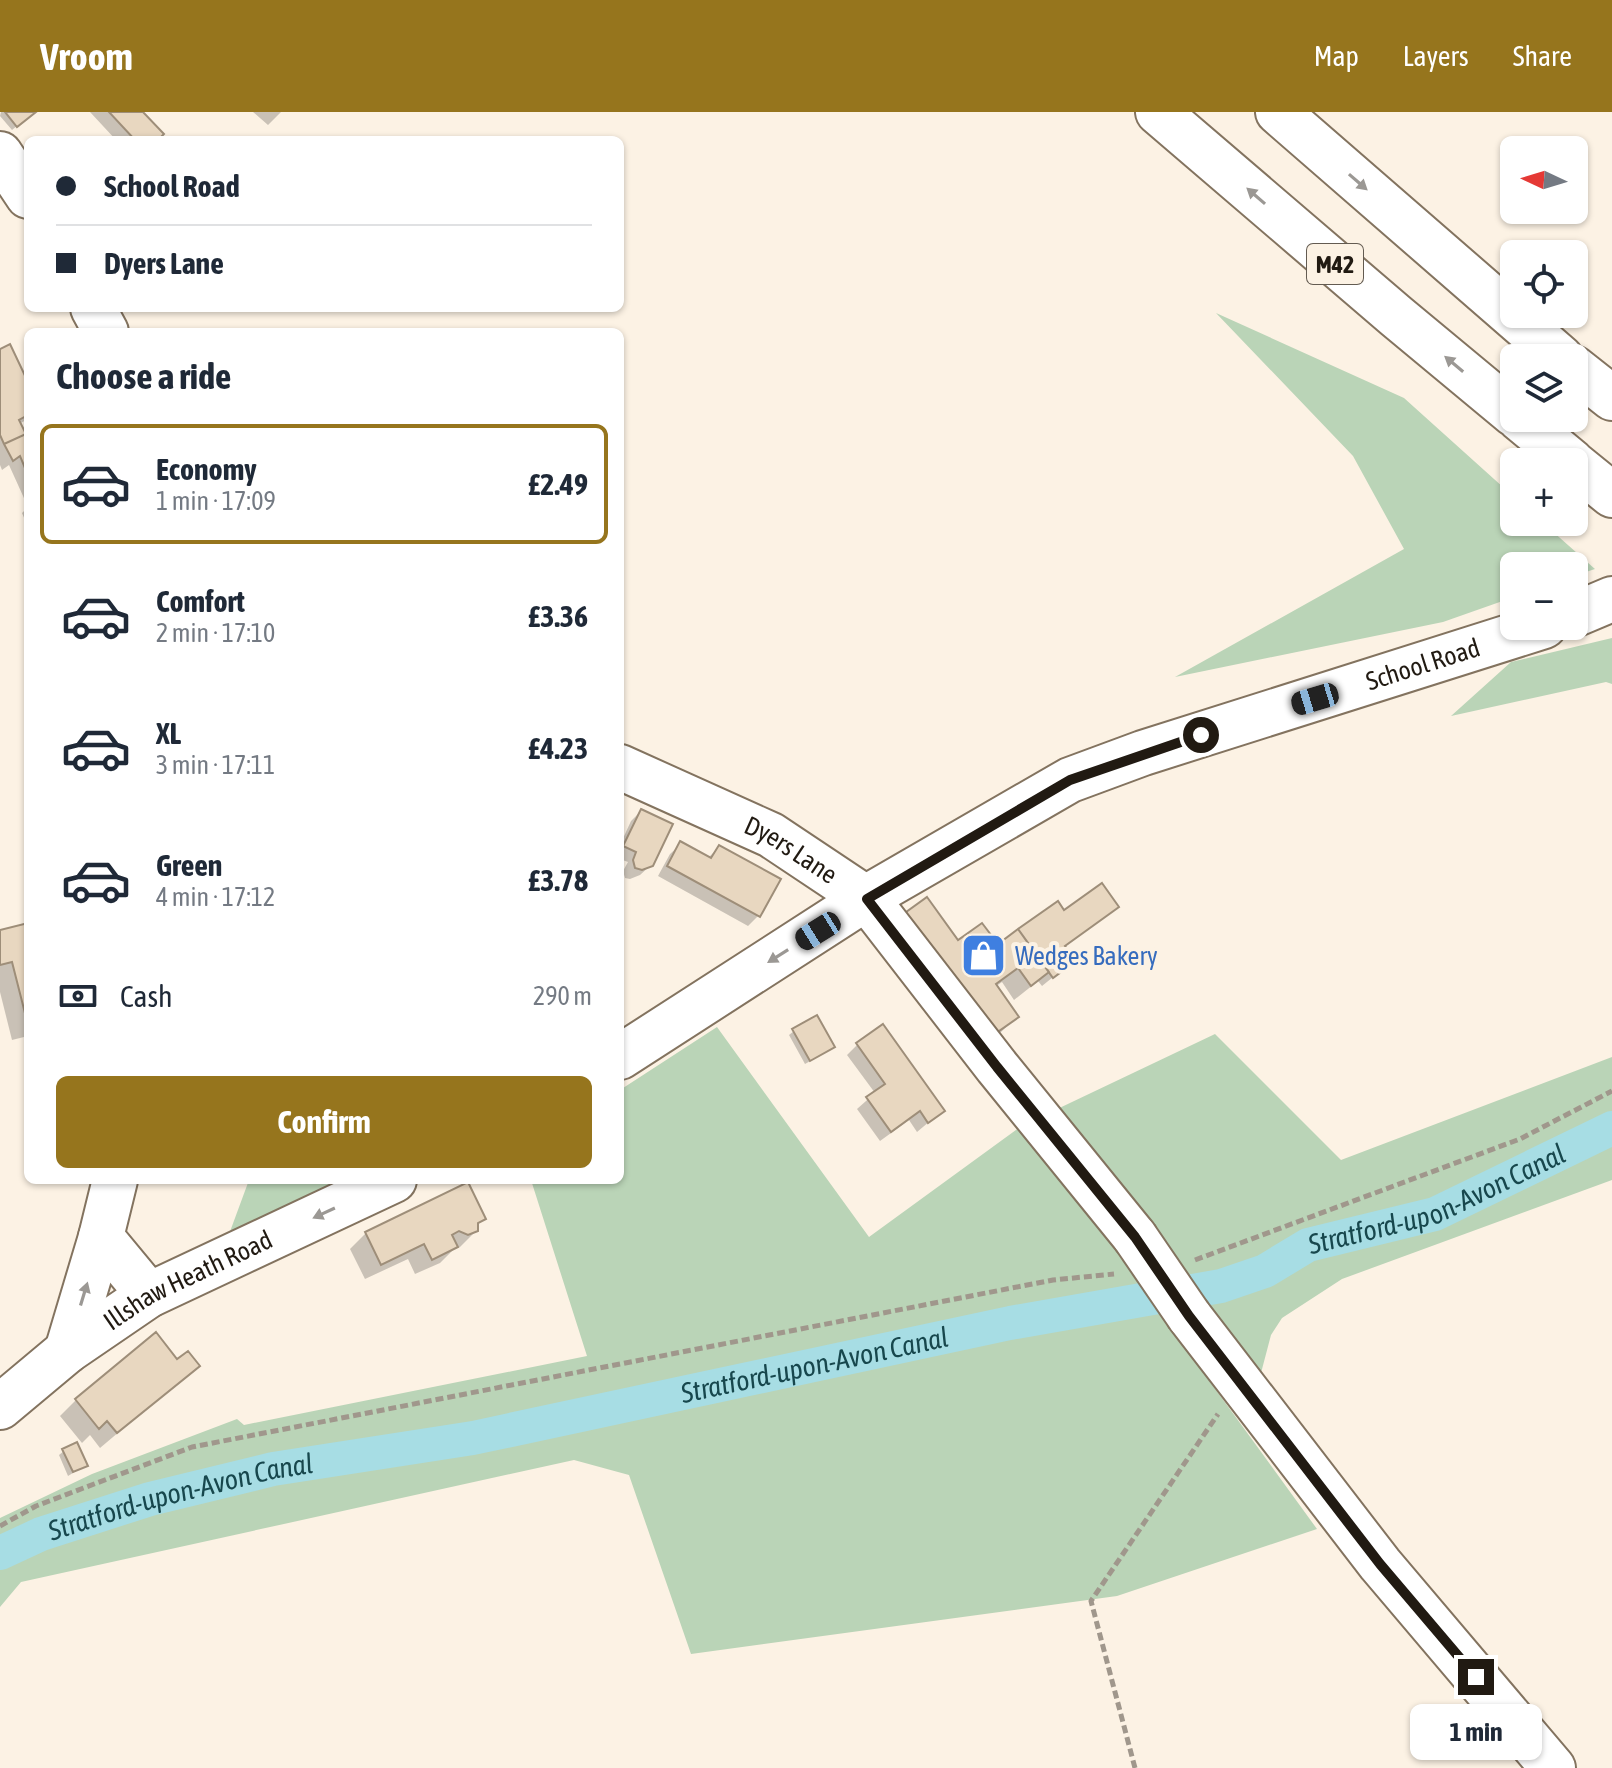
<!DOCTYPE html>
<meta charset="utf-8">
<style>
body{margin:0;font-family:"Asap Condensed",sans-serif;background:#f2f2f3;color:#1f2937;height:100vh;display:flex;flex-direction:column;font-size:30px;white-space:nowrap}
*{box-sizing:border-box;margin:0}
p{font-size:26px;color:#747a83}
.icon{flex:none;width:44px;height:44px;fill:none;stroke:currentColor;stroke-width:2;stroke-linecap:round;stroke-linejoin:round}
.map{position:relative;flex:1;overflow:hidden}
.panel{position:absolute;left:24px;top:216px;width:600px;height:856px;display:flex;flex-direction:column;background:#fff;border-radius:12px;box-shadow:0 2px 6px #0004}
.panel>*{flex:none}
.top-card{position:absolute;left:24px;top:24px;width:600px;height:176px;border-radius:12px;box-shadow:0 2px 6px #0004;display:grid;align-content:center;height:176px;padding:0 32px;background:#fff}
.needle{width:52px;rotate:274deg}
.buttons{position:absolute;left:1500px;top:24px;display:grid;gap:16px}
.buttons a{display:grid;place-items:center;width:88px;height:88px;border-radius:12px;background:#fff;box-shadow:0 2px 6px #0004;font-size:40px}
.end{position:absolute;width:36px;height:36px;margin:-18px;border:10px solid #211a12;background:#fff;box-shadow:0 0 0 4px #fff}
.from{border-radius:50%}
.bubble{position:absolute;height:56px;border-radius:12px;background:#fff;box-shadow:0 2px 6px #0004;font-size:26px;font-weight:700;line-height:56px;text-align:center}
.car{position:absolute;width:24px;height:48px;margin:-24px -12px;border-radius:10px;box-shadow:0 0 6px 2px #0007;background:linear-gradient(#222 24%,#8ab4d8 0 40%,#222 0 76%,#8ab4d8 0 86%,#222 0)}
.top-card b{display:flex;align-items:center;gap:28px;height:76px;font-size:30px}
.top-card b+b{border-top:2px solid #e0e1e3}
.top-card i{width:20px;height:20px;background:#1f2937}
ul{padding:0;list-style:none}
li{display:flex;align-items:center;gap:24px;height:120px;margin:0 16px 12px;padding:0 16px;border:4px solid transparent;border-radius:12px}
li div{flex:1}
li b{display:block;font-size:30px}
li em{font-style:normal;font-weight:700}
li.on{border-color:#96751d}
li>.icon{width:72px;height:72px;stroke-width:1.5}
h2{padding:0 32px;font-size:36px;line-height:96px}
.pay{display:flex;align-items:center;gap:20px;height:88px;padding:0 32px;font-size:30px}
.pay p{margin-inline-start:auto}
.action{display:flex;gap:16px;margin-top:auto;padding:16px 32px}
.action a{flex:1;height:92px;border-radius:12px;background:#96751d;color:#fff;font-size:32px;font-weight:700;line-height:92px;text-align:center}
header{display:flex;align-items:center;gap:48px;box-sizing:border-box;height:112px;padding:0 40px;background:#96751d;color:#fff}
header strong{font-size:38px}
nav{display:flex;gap:44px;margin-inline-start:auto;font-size:28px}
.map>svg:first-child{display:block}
.green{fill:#bad4b7}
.shadow{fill:#0003}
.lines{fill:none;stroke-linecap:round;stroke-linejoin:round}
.canal{stroke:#a7dde4;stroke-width:34}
.building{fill:#e8d7c0;stroke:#9e8e79;stroke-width:2}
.minor-casing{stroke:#83735f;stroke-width:48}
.highway-casing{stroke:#83735f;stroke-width:48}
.path{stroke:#a0978c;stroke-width:5;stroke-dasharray:8 4;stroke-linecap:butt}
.minor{stroke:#fff;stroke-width:44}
.highway{stroke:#fff;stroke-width:44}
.minor-bridge-casing{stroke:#83735f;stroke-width:48;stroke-linecap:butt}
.minor-bridge{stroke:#fff;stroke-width:44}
.oneway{fill:#9b9894}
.route{stroke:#211a12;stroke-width:10}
.labels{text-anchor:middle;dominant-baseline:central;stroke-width:8;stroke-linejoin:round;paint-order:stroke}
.shield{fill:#fcf2e4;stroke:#635b51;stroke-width:2}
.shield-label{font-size:24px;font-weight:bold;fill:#211a12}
.street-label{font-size:26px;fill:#211a12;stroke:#fcf2e4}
.shop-label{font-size:26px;fill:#366cbe;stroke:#fcf2e4;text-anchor:start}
.water-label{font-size:28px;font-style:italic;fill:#17474d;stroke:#fcf2e4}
</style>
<header>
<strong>Vroom</strong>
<nav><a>Map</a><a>Layers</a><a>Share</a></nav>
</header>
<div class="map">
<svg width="1612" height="1656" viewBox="0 0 1612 1656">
<rect width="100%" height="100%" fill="#fcf2e4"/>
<path class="green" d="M1216,201L1404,286L1514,385V410H1542L1595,457L1574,464V454H1514V485L1443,510L1175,565L1404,437L1353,344Z
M1612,526V572L1606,570L1451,604L1511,550Z
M717,915L869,1125L1027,1010L1170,1209L1176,1223L1317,1417L1117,1484L691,1542L629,1363L574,1348L21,1470L0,1495V1406L92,1362L237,1307L244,1313L587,1244L531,1068H620V978Z
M1215,922L1341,1048L1612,945V1068L1342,1167L1282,1206L1271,1223L1261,1261L1051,1000Z
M249,1068H353L228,1125Z"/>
<path class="shadow" d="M34,0L12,18L0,4L1,0Z
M90,0H141L155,28H116Z
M253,0H281L268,13Z
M0,239L28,275V307L19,312L25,325L28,324V415L22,401L28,395L9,353L2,358L0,353Z
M641,699L651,753L640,763L630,767L625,766L623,759L628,750L620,747V733L631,709Z
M681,732L709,745L719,735L778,768L758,804L748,814L658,764L670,742Z
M1116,795L1064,835L1073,849L1042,874L1038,869L1014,888L1002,870L995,875L1016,905L1001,920L973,940L957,831L997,835L1064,801Z
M28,813V924L12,928L0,880V820Z
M794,919L828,939L805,952L789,923Z
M858,932L942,999L917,1020L909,1008L880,1029L857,997L875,981L847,943Z
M484,1106L476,1114V1119L460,1135L454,1137L440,1151L415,1162L408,1147L365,1167L350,1137L366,1121Z
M177,1250L197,1254L100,1336L90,1323L82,1331L60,1304L76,1288Z
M64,1339L86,1353L68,1364L59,1343Z"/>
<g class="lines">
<path class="canal" id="s1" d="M0,1441L41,1422L150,1387L273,1357L473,1326L1010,1211L1221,1174L1265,1159L1308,1133L1435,1102L1612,1016"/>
</g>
<path class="building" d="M5,0H36L17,15Z
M109,0H143L164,22L158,28H135Z
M10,232L28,270V303L19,308L26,322L4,332L0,323V237Z
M28,321V363L20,344L13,349L4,332Z
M641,697L673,712L653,754L642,758L635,756L633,748L636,740L623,734Z
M680,729L711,746L719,733L781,767L760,805L667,754Z
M1102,771L1119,795L1065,834L1076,849L1053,866L1018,817L1058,789L1064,798Z
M927,785L958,828L982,811L998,832L1018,817L1049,860L1031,874L1018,856L996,872L1019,905L989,926L902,803Z
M28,811V913L12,850L0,853V818Z
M817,903L835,935L810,949L792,917Z
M883,912L945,999L928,1011L920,999L891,1020L866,985L885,972L856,931Z
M468,1070L486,1107L478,1111V1119L468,1123L459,1119L452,1123L458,1135L432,1148L424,1132L381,1153L365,1120Z
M156,1220L177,1247L188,1239L200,1254L117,1321L107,1309L99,1317L75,1287Z
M77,1330L88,1354L73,1360L62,1337Z"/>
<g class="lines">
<defs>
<g id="minor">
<path d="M0,42L28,84"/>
<path d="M93,196L106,220"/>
<path d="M1574,503L1612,487"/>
<path id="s2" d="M620,655L771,723L867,787L997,955L1135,1125"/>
<path id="s3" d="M620,945L876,780L1070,668L1143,641L1544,514"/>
<path d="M115,1068L101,1125L149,1183"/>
<path d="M1189,1204L1380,1452L1553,1656"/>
<path d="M67,1239L101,1125"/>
<path id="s4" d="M0,1295L67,1239L149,1183L394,1068"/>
</g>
<path id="highway" d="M1158,0L1396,204L1514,302
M1278,0L1561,246
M1574,256L1612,286
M1519,306L1572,350
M1574,352L1612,383"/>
</defs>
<use href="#minor" class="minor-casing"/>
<use href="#highway" class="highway-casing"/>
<path class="path" d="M1195,1148L1520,1027L1612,979
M0,1414L36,1394L192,1335L1053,1168L1114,1162
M1135,1656L1091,1489L1218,1302"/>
<use href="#minor" class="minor"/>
<use href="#highway" class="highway"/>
<defs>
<path id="minor-bridge" d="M1135,1125L1189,1204"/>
</defs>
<use href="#minor-bridge" class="minor-bridge-casing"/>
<use href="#minor-bridge" class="minor-bridge"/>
</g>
<defs><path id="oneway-solid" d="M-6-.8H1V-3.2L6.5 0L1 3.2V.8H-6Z" transform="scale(2)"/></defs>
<g class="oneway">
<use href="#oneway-solid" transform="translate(1358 70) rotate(41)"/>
<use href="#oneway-solid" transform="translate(1256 84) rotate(-139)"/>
<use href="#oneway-solid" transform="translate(1454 252) rotate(-140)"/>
<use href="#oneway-solid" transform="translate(778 844) rotate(148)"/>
<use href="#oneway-solid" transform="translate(324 1101) rotate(155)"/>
<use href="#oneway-solid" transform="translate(84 1182) rotate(-73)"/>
</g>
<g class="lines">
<path class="route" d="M1201,623L1070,668L867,787L997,955L1135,1125L1189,1204L1380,1452L1476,1565"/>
</g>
<defs>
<symbol id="shop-square" viewBox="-11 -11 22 22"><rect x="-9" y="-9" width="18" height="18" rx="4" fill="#3f7fe0" stroke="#fcf2e4"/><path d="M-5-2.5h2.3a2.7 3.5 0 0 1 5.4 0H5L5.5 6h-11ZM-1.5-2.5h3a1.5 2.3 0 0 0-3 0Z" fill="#fff"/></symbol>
</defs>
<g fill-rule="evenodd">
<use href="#shop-square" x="958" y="818" width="51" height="51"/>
</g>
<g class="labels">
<rect class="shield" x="1307" y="132" width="56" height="40" rx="6"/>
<g class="shield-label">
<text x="1335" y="152">M42</text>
</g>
<g class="street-label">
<text stroke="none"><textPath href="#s3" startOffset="900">School Road</textPath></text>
<text stroke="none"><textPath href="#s2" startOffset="190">Dyers Lane</textPath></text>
<text stroke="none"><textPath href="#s4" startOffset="228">Illshaw Heath Road</textPath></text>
</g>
<g class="shop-label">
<text x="1015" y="844">Wedges Bakery</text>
</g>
<g class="water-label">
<text stroke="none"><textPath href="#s1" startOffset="1486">Stratford-upon-Avon Canal</textPath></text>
<text stroke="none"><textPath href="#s1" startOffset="838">Stratford-upon-Avon Canal</textPath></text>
<text stroke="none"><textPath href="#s1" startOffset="190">Stratford-upon-Avon Canal</textPath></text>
</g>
</g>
</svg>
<div class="buttons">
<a><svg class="needle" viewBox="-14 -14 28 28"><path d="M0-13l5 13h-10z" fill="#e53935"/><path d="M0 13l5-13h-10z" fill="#747a83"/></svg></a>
<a><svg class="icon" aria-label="locate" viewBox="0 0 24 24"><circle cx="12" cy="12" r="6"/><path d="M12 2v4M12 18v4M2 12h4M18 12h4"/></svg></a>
<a><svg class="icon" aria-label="layers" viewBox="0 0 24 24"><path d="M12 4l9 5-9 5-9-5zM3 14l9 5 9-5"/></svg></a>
<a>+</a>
<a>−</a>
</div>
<i class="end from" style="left:1201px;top:623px"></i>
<i class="end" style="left:1476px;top:1565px"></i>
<div class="bubble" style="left:1410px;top:1592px;width:132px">1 min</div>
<i class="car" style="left:1315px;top:587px;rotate:253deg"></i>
<i class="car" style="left:818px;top:819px;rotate:238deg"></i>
<div class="top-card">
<b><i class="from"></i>School Road</b>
<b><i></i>Dyers Lane</b>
</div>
<section class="panel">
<h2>Choose a ride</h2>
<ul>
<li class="on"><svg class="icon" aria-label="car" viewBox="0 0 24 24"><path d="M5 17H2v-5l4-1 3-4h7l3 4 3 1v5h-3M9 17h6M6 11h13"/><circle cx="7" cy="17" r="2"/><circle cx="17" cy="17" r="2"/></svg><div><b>Economy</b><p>1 min · 17:09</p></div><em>£2.49</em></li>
<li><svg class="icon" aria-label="car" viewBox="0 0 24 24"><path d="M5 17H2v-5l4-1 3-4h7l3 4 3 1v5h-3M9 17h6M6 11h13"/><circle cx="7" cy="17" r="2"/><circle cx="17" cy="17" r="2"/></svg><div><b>Comfort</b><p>2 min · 17:10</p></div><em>£3.36</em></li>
<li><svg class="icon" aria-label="car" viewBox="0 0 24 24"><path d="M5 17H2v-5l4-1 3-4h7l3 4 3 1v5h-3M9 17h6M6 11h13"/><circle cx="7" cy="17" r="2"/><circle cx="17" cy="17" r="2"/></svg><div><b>XL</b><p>3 min · 17:11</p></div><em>£4.23</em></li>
<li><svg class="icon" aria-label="car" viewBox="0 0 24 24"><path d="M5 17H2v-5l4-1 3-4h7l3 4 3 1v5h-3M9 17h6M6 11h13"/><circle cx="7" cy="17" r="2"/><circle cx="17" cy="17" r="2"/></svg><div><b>Green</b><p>4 min · 17:12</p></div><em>£3.78</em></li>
</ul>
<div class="pay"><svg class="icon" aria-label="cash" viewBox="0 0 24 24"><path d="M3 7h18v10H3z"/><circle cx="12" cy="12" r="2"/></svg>Cash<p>290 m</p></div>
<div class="action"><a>Confirm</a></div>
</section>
</div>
